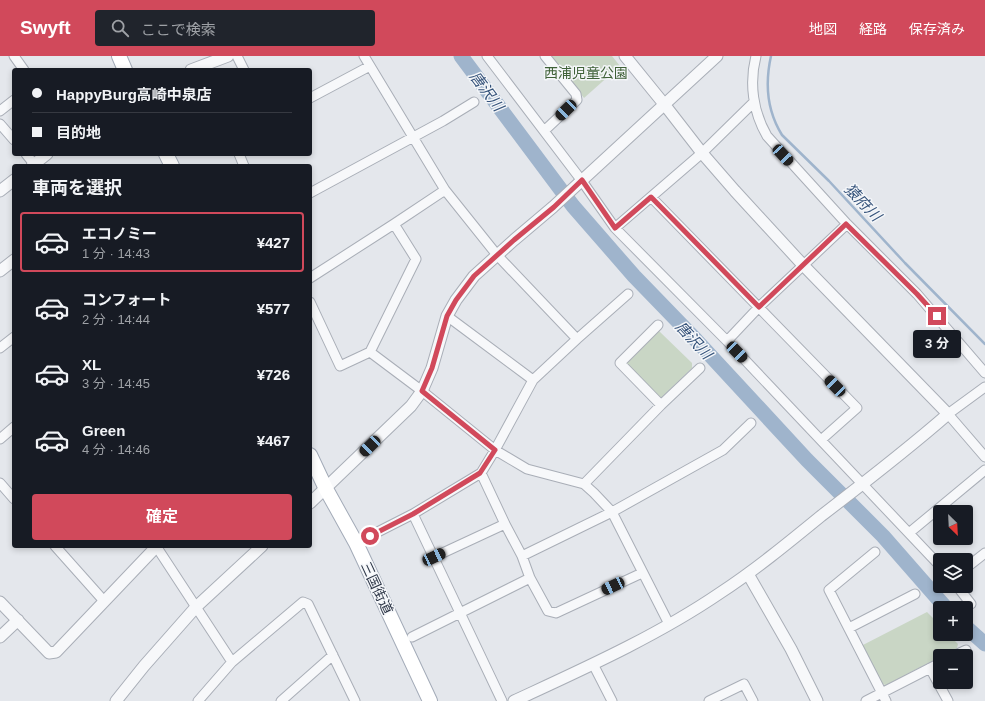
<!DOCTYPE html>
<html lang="ja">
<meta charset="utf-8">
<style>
body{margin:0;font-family:Helvetica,"Noto Sans JP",sans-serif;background:#20242c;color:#f1f3f6;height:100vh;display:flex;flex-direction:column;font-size:15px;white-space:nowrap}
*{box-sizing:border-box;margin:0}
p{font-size:13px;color:#9ea1a6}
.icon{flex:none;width:22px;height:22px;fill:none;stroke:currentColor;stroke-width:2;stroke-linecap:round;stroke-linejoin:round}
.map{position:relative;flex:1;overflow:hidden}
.details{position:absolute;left:12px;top:108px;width:300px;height:384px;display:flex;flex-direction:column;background:#171b24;border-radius:4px;box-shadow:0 2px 6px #0003}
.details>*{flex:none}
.banner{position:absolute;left:12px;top:12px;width:300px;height:88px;border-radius:4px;box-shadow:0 2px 6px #0003;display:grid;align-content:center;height:88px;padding:0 20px;background:#171b24}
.needle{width:26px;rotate:156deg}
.buttons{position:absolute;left:933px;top:449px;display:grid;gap:8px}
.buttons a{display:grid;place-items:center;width:40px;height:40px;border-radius:4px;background:#171b24;box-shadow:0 2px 6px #0003;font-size:20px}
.end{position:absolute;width:18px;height:18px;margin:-9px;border:5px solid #d1495b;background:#fff;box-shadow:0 0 0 2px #fff}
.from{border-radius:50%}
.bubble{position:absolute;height:28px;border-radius:4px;background:#171b24;box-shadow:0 2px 6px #0003;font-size:13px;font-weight:700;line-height:28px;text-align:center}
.car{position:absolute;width:12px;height:24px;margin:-12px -6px;border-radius:5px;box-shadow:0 0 3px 1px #0007;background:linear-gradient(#222 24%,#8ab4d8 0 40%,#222 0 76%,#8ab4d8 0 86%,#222 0)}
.banner b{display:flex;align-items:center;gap:14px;height:38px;font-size:15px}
.banner b+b{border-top:1px solid #363941}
.banner i{width:10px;height:10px;background:#f1f3f6}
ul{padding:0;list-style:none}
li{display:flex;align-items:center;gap:12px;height:60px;margin:0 8px 6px;padding:0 12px;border:2px solid transparent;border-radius:4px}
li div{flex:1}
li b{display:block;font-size:15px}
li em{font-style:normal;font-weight:700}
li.on{border-color:#d1495b}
li>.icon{width:36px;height:36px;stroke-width:1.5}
h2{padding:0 20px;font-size:18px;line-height:48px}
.primary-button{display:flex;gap:8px;margin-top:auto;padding:8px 20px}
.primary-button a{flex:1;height:46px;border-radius:4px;background:#d1495b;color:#fff;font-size:16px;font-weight:700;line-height:46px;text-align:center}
header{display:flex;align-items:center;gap:24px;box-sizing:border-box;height:56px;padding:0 20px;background:#d1495b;color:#fff}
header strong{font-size:19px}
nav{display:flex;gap:22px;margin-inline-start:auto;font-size:14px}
.search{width:280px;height:36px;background:#20242c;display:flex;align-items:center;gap:10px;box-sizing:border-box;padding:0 14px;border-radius:4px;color:#9ea1a6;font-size:15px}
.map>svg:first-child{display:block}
.green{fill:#c9d6c5}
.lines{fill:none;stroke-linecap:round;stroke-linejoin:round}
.stream{stroke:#9fb4cc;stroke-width:2.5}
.river{stroke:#9fb4cc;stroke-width:15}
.minor-casing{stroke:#a9aeb7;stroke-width:11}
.tertiary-casing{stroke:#a9aeb7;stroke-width:13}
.primary-casing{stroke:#a3abb8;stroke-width:16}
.minor{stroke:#f7f8fa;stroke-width:9}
.tertiary{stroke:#f7f8fa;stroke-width:11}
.primary{stroke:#fff;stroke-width:14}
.route{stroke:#d1495b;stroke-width:5}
.labels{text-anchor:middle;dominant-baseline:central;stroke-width:3;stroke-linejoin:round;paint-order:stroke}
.park-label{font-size:14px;fill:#3f6138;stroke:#f4f6f9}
.street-label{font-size:14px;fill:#2b3445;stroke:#f4f6f9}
.water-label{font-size:15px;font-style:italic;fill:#34527a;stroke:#f4f6f9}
</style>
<header>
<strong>Swyft</strong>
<div class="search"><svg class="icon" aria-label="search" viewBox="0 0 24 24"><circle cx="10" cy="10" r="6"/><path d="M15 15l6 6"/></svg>ここで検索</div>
<nav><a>地図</a><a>経路</a><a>保存済み</a></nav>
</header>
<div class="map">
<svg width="985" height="645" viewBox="0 0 985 645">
<rect width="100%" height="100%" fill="#e4e7ec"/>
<path class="green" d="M550,0H612L620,10L584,42Z
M655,275H659L692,307V312L661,342H658L626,309V306Z
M927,556L940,569V578H948L958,588L957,592L886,629L881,628L861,590Z"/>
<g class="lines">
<path class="stream" d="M771,0C765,27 767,55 782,79L829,125L905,207L985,288"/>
<path class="river" d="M461,0L573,150L634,220L696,284L807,404L883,480L946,552
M966,571L985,588"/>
<defs>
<path id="minor" d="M14,0L24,14
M237,0L244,14
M364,0L445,134L497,199L577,283
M487,0L582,125L615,172L727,285L940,510
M756,0C749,27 753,56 767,80L847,168L917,238L985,317
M310,42L370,10
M0,55L14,44
M0,68L14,84
M544,75L577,44L576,38L545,0
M26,98L34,108
M239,98L244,110
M310,137L443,65L474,46
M651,141L857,352L821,384
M615,172L702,97L754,46
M310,222L394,168L445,134
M310,246L340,310L370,296L416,203L394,168
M447,260L533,324
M658,269L620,307L661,349
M727,285L759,251L847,168
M0,292L14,281
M370,296L422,335L495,394L527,413L584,428L594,437L612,456L669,568
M985,331L948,358L985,401
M0,383L14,371
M481,417L505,468L522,500L530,522L548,555L556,557L642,517
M0,427L14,443
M584,428L661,349L700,312
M413,458L502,645
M909,477L985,414
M356,487L413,458L481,417L495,394L533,324L577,283L628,238
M55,490L104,545
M156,490L232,606
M875,496L829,534L886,645
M522,500L612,456L723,394L751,367
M434,501L505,468
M966,512L985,497
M957,530L971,548
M849,572L915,538
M412,581L530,522
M953,600L966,594
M593,608L612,645
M930,612L948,645
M198,645L232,606L303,546L308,548L355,645
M281,645L333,599
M709,645L744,628L753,645
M866,645L940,607"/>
<path id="tertiary" d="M191,14L228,0
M32,110L47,98
M0,135L14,124
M0,215L14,204
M310,447L411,350L422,335L432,312L447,260L456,244L474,220L514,184L553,151L717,0
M748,518L791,593L817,645
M0,546L49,597L56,596L157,490
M0,581L18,564
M116,645L144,610L196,551L262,490
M514,645C583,613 657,580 720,537C755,514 788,487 821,460C864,427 907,394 948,358L803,209L735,135L702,97L664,48L625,0"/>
<path id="primary" d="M119,0L125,14
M166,98L172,110
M310,399L326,433L356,487L430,645"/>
</defs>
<use href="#minor" class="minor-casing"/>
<use href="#tertiary" class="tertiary-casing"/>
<use href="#primary" class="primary-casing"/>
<use href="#minor" class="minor"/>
<use href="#tertiary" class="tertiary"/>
<use href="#primary" class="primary"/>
</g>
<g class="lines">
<path class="route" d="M370,480L413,458L480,417L495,394L422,335L432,312L447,260L456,244L474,220L514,184L554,151L582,124L615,172L651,141L759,251L846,168L917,238L937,260"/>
</g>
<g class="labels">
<g class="park-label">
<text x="586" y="17">西浦児童公園</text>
</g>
<g class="street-label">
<text transform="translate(377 532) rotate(65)">三国街道</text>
</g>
<g class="water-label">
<text transform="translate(487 35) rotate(53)">唐沢川</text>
<text transform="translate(863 146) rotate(46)">猿府川</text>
<text transform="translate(694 284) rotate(47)">唐沢川</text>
</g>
</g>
</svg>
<div class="buttons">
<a><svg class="needle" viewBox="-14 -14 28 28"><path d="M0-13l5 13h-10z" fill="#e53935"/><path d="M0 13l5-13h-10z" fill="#9ea1a6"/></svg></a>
<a><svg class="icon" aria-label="layers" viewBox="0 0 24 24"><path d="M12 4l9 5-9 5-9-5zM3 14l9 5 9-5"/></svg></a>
<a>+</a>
<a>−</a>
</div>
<i class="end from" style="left:370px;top:480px"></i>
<i class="end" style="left:937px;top:260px"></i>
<div class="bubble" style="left:913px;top:274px;width:48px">3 分</div>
<i class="car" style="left:566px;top:54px;rotate:226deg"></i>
<i class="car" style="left:783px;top:99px;rotate:137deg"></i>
<i class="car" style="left:737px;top:296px;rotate:136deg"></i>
<i class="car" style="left:835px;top:330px;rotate:316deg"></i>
<i class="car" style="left:370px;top:390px;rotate:226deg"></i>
<i class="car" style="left:434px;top:501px;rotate:65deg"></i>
<i class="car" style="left:613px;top:530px;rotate:245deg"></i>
<div class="banner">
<b><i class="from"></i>HappyBurg高崎中泉店</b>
<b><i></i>目的地</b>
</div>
<section class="details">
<h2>車両を選択</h2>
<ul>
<li class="on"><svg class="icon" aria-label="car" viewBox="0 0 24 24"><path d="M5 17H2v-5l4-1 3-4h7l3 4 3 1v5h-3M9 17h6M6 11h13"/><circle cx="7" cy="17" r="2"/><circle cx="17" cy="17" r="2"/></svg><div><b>エコノミー</b><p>1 分 · 14:43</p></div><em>¥427</em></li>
<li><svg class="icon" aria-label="car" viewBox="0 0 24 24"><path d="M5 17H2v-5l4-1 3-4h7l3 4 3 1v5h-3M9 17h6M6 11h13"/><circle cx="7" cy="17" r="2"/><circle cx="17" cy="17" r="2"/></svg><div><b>コンフォート</b><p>2 分 · 14:44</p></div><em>¥577</em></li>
<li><svg class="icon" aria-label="car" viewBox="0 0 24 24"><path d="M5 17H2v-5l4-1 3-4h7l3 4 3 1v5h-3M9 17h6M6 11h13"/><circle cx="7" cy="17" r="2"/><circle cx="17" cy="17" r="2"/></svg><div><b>XL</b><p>3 分 · 14:45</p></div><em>¥726</em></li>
<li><svg class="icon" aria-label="car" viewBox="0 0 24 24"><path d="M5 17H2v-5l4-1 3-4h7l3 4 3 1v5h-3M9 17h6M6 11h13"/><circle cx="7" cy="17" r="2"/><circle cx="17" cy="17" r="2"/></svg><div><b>Green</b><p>4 分 · 14:46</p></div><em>¥467</em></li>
</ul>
<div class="primary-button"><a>確定</a></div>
</section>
</div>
